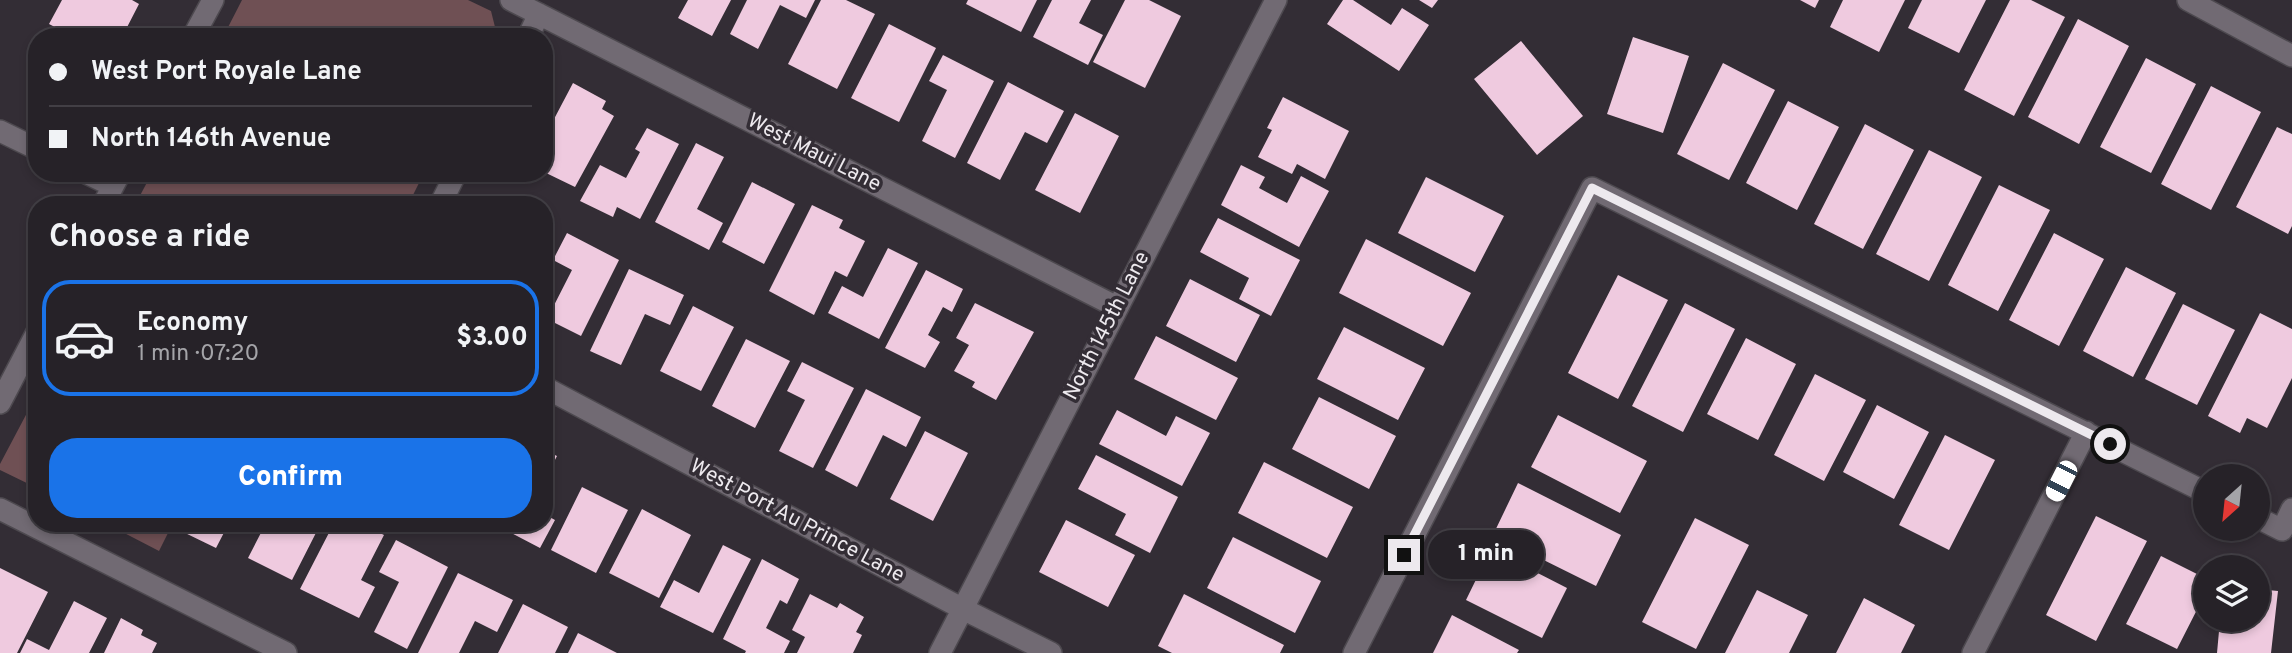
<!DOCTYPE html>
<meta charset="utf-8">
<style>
body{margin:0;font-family:Overpass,sans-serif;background:#2e2a30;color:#f1f3f6;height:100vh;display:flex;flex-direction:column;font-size:26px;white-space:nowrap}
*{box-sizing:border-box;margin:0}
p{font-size:23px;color:#a4a4a8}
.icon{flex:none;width:38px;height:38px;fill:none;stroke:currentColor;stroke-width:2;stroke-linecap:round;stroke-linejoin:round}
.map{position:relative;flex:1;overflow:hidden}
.details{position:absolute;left:28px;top:196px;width:525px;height:336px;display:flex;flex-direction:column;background:#262228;border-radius:28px;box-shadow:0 4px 10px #0003,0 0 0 2px #423f45}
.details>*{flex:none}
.guide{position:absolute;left:28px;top:28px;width:525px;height:154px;border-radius:28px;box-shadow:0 4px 10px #0003,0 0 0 2px #423f45;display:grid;align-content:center;height:154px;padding:0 21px;background:#262228}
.needle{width:46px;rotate:207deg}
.tools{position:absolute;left:2193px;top:464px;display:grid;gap:14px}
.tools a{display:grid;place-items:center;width:77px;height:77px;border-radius:50%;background:#262228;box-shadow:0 4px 10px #0003,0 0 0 2px #423f45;font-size:35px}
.end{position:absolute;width:32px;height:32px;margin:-16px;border:9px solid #ede9ee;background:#111;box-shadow:0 0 0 4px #111}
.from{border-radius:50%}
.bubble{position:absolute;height:49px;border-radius:24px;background:#262228;box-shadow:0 4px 10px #0003,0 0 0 2px #423f45;font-size:23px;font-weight:800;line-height:49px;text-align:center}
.car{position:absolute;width:21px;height:42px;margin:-21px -10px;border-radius:9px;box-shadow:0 0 5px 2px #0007;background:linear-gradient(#fff 24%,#345 0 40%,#fff 0 76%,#345 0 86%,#fff 0)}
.guide b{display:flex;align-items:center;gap:24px;height:66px;font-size:26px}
.guide b+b{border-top:2px solid #423f45}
.guide i{width:18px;height:18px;background:#f1f3f6}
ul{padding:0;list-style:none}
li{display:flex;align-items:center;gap:21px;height:116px;margin:0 14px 10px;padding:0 7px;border:4px solid transparent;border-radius:28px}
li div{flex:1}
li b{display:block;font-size:26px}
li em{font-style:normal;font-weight:800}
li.selected{border-color:#1a73e8}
li>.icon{width:63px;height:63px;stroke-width:1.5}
h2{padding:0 21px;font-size:32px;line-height:84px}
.cta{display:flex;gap:14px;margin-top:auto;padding:14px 21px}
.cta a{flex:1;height:80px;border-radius:28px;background:#1a73e8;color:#fff;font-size:28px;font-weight:800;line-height:80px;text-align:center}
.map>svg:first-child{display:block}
.green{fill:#6f5054}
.building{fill:#efcadf}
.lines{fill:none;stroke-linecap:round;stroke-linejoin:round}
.street-casing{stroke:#4d494f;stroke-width:24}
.street{stroke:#716a73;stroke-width:21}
.route{stroke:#ede9ee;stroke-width:9}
.labels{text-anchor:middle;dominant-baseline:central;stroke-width:7;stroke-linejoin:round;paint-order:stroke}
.street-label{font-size:21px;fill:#ede9ee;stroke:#332d35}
</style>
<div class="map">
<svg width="2292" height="653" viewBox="0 0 2292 653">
<rect width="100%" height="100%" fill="#332d35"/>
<path class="green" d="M242,0H468L491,11L497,35L223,37Z
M152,173H424L408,205H135Z
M37,394V488L0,470V464Z
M105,523H173L159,551Z"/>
<path class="building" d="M62,0H132L139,4L122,37H74L49,24Z
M688,0H731L712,36L678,18Z
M747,0H815L806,18L780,5L758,49L730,34Z
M821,0H846L875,14L837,89L788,64Z
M968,0H1037L1021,32L966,4Z
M1052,0H1091L1079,23L1103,35L1088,65L1033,37Z
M1125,0H1149L1181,16L1145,88L1093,62Z
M1343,0H1353L1391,25L1402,8L1429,25L1399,71L1327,24Z
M1419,0H1438L1432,8Z
M1800,0H1819L1815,8Z
M1843,0H1905L1879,52L1830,27Z
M1922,0H1986L1959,53L1908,28Z
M2010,0H2031L2065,17L2014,116L1964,90Z
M2078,19L2129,46L2079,144L2028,117Z
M889,24L936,48L899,122L851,98Z
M1633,37L1689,56L1663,133L1607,114Z
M1521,41L1583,116L1537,155L1474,79Z
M943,55L994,81L955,158L922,141L947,90L929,81Z
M2146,58L2196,84L2151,173L2100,147Z
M1723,63L1775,90L1729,180L1677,154Z
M1008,82L1064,111L1047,143L1025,132L1000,180L967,163Z
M573,83L606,101L602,109L614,116L575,187L544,172V138Z
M2211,86L2261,112L2211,210L2161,184Z
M1283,97L1349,131L1325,179L1297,164L1292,174L1258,157L1272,130L1267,128Z
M1788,101L1839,127L1797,210L1746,183Z
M1075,113L1119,136L1080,213L1035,190Z
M1865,124L1914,150L1863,249L1814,224Z
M2277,127L2292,134V226L2288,234L2236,207Z
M647,128L679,144L640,219L617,207L613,217L580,201L600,165L626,178L640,152L635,149Z
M696,143L724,157L697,209L723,223L709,250L655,222Z
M1929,150L1982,177L1929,281L1876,254Z
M1241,165L1265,177L1259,188L1287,203L1301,176L1329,191L1299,247L1221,205Z
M1426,177L1504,216L1475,272L1398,233Z
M752,182L795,204L764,264L722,242Z
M1999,185L2050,210L1998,311L1948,285Z
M812,205L843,220L839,228L865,241L847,277L835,271L814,315L769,291Z
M1218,218L1300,260L1271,316L1239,299L1249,278L1200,252Z
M544,222L555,227L544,249Z
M567,233L619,260L581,336L547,319L572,270L553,260Z
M2054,233L2104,259L2059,346L2009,320Z
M1366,239L1471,293L1443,346L1339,293Z
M888,248L918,263L879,339L828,313L842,286L863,297Z
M2126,267L2176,293L2133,377L2083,351Z
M629,269L684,295L670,325L645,314L621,365L590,351Z
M926,270L963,289L952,312L943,307L928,335L940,342L925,368L885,348Z
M1618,275L1668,300L1618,399L1568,373Z
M1190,279L1260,315L1236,362L1166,326Z
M975,303L1034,332L996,400L972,387L975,382L954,371L969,345L956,338Z
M1685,303L1735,329L1683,432L1632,406Z
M2183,304L2235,330L2197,405L2145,379Z
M693,306L734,327L701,391L660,371Z
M2260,313L2292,329V378L2267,428L2247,418L2240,433L2208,416Z
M1344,327L1425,368L1398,420L1317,379Z
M1156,336L1238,378L1216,420L1134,379Z
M1746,338L1796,364L1758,440L1707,414Z
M746,339L790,361L755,428L712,406Z
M802,362L854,388L813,468L779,451L805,400L787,391Z
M1815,374L1866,400L1824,481L1774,455Z
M866,389L921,417L906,447L883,435L857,487L825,470Z
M1319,397L1396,436L1369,489L1292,449Z
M1877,405L1929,432L1894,499L1843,472Z
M1117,410L1166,436L1176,416L1210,433L1182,486L1099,444Z
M1558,415L1647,461L1620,513L1531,467Z
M925,431L968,453L933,521L890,499Z
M1945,435L1995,460L1949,550L1899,525Z
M544,450L557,456L544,481Z
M1096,455L1178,497L1150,553L1115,535L1126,514L1078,489Z
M1264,462L1353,507L1327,558L1238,513Z
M1518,483L1621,535L1596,586L1493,535Z
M582,487L628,510L596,573L551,550Z
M642,509L691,535L659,598L609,573Z
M544,514L555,520L540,548L492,523H544Z
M2096,516L2147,541L2096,641L2046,615Z
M1695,518L1749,545L1696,649L1642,622Z
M1066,520L1135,555L1108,607L1039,572Z
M185,523H229L216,548L181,531Z
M266,523H321L292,580L248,558Z
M334,523H360L384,535L361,580L375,587L359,618L300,589Z
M1233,537L1321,581L1295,633L1207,588Z
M396,540L448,567L407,649L374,632L399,582L379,572Z
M723,545L751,559L713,633L660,607L674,580L699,593Z
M1491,549L1567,588L1542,638L1466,600Z
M2161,556L2205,578V594L2177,649L2126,624Z
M762,559L799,579L787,604L780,600L766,628L790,641L784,653H745L746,651L723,639Z
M0,568L48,592L17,653H0Z
M458,573L513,600L497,632L475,621L459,653H418Z
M2258,589L2278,591L2271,653H2217L2220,620H2258Z
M1757,590L1808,615L1789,653H1725Z
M810,594L837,608L840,603L864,617L856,632L862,635L853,653H797L805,637L792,630Z
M1184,594L1284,645L1280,653H1172L1158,646Z
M1864,598L1915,625L1901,653H1836Z
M74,601L107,618L89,653H20L27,639L49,650Z
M523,604L568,627L555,653H498Z
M1452,615L1519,650L1517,653H1433Z
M121,618L143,630L141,635L157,643L152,653H104Z
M578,633L617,653H568Z"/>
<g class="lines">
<defs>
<path id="street" d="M511,0L1117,307
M2188,0L2292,56
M193,37L213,0
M528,37L539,14
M0,131L37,149
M86,173L113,186
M103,205L120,173
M440,205L456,173
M544,387L963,609L1051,653
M0,403L37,332
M0,509L286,653
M2258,518L2282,530L2292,509
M940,653L1276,0
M1354,653L1592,188L2205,492
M1973,653L2086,432"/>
</defs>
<use href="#street" class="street-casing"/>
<use href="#street" class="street"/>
</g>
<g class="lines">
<path class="route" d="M1404,555L1592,188L2110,444"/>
</g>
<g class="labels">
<g class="street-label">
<text transform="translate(814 153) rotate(27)">West Maui Lane</text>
<text transform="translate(1107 326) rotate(-63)">North 145th Lane</text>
<text transform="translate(797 521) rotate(28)">West Port Au Prince Lane</text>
</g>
</g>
</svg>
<div class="tools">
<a><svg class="needle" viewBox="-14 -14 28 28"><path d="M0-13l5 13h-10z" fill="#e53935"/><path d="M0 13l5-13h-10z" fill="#a4a4a8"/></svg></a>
<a><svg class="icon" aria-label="layers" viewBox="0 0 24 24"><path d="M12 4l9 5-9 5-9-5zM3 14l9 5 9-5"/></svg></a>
</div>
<i class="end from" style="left:2110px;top:444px"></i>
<i class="end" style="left:1404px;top:555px"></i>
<div class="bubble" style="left:1428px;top:530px;width:116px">1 min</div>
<i class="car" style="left:2061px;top:481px;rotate:207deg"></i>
<div class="guide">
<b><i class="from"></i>West Port Royale Lane</b>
<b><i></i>North 146th Avenue</b>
</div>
<section class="details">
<h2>Choose a ride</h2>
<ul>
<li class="selected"><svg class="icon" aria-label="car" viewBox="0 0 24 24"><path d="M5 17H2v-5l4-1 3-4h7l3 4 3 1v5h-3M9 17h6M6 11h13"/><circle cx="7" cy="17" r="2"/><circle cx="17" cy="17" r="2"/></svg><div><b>Economy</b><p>1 min · 07:20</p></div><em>$3.00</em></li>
</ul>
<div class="cta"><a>Confirm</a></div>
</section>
</div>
